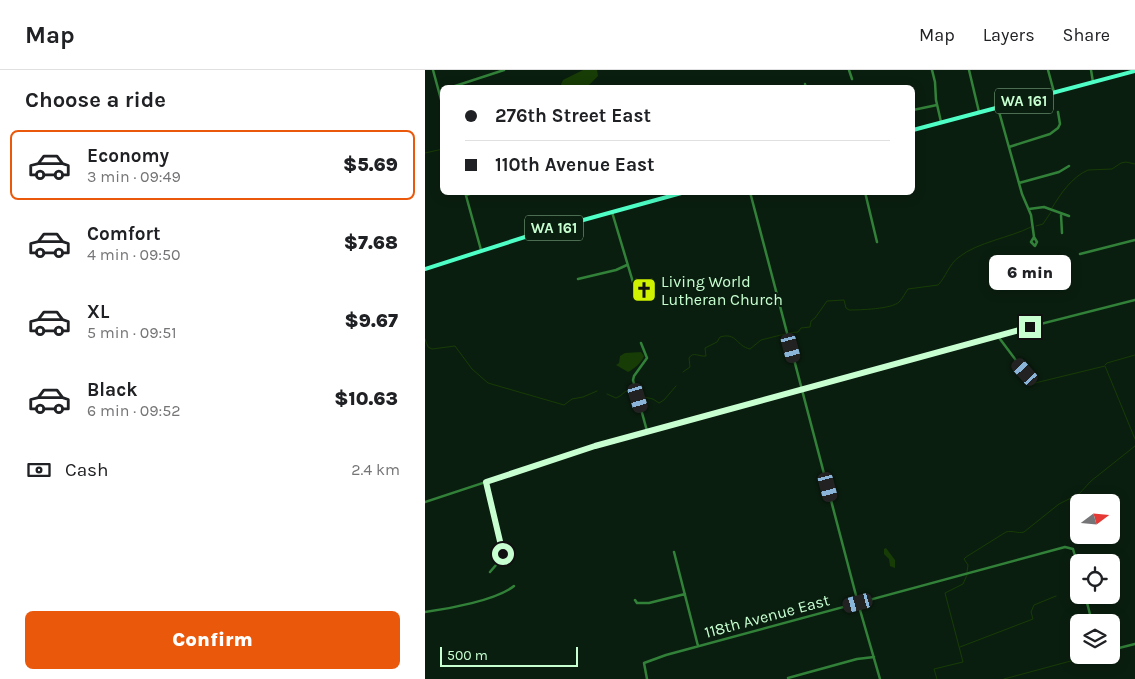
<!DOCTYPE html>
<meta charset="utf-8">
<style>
body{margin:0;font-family:Karla,sans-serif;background:#f2f2f2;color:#202124;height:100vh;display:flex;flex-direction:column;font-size:19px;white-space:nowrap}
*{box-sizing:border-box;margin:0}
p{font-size:16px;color:#757577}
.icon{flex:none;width:28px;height:28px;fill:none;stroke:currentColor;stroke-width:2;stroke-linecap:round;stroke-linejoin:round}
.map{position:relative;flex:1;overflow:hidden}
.details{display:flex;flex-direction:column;background:#fff;width:425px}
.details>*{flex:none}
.guide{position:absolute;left:15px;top:15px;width:475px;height:110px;border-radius:8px;box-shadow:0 2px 12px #0003;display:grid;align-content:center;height:110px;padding:0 25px;background:#fff}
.needle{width:32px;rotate:74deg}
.tools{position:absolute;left:645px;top:424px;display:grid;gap:10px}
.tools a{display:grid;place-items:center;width:50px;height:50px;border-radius:8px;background:#fff;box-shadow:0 2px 12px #0003;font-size:25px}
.scale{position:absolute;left:15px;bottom:12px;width:138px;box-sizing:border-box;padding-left:5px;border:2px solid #c7ffd1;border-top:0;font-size:14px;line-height:18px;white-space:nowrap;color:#c7ffd1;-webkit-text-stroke:4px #0a1e0f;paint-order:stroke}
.end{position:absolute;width:22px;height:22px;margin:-11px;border:6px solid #c7ffd1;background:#111;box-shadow:0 0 0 2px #111}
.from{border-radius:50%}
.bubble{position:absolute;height:35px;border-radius:8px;background:#fff;box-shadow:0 2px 12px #0003;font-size:16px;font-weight:800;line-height:35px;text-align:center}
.car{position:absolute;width:15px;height:30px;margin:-15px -8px;border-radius:6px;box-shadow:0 0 4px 1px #0007;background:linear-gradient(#222 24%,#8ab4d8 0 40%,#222 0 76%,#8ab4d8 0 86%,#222 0)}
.guide b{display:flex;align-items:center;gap:18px;height:48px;font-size:19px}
.guide b+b{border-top:1px solid #e0e0e0}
.guide i{width:12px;height:12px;background:#202124}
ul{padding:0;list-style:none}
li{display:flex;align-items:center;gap:15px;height:70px;margin:0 10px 8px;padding:0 15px;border:2px solid transparent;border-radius:8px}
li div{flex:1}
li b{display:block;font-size:19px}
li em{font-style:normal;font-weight:800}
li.selected{border-color:#ea580c}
li>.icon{width:45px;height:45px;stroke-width:1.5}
h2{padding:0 25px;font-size:22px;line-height:60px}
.pay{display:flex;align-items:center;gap:12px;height:55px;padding:0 25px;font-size:19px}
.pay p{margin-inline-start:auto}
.cta{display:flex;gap:10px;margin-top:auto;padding:10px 25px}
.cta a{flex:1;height:58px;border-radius:8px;background:#ea580c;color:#fff;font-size:20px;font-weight:800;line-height:58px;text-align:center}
header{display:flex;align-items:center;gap:30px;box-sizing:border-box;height:70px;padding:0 25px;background:#fff;border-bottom:1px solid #e0e0e0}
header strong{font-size:24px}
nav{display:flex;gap:28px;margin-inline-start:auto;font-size:18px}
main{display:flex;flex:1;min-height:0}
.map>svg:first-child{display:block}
.water{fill:#173c05}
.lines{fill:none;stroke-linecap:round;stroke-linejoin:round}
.stream{stroke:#173c05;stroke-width:1}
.minor{stroke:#328139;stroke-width:2.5}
.major{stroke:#4effc6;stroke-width:4}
.route{stroke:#c7ffd1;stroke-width:6}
.labels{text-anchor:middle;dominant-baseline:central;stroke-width:4;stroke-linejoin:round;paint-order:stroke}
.shield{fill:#0a1e0f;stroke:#8ebc97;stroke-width:1}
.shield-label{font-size:15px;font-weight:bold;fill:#c7ffd1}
.poi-label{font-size:16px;fill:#c7ffd1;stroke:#0a1e0f;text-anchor:start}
.street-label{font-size:16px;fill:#c7ffd1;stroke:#0a1e0f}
</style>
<header>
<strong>Map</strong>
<nav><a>Map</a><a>Layers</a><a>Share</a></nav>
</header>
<main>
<section class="details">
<h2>Choose a ride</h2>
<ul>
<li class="selected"><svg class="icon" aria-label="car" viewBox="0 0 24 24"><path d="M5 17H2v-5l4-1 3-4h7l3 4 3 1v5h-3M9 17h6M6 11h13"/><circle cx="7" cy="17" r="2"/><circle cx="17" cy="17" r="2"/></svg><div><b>Economy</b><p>3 min · 09:49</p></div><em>$5.69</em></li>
<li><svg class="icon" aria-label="car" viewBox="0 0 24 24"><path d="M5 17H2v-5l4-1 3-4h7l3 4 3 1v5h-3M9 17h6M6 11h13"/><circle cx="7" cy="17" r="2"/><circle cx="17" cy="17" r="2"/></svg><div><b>Comfort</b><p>4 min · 09:50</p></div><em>$7.68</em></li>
<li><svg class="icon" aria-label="car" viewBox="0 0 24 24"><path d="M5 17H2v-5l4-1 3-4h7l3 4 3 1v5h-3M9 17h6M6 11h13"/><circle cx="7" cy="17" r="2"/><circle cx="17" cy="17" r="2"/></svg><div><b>XL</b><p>5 min · 09:51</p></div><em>$9.67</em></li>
<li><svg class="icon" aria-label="car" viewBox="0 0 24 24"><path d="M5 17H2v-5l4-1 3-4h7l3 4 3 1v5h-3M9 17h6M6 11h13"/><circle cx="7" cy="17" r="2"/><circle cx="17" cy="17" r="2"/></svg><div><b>Black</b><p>6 min · 09:52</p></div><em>$10.63</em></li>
</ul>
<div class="pay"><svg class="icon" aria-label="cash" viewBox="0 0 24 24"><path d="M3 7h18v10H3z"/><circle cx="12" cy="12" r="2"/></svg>Cash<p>2.4 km</p></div>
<div class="cta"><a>Confirm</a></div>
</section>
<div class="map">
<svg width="710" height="609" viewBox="0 0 710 609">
<rect width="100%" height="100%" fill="#0a1e0f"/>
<path class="water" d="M158,0H172L173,6L162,17H135L138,10Z
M216,282L219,286C218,291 208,300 203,302L191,295L194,293L195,286L200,283Z
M461,478L470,490V498L465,496L464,489L459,484V479Z"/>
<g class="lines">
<path class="stream" d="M0,83L18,79
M627,138C636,123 647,107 663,100L687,99L696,93L701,92L710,94
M611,156L618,154L626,142
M364,263L373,262L376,258L385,257L386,251L390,248L402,231L419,230L421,238L424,240C435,240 467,239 474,232C478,228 480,223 483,219L513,215C521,207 524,194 534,187C553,172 584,168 606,157
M0,269L3,277L7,279L30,276L47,299L63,313L139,335L147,329L158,327L172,321
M680,295L682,293L710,285
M258,302L265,297L264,288C268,281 274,287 281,286L280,278L292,272L295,267C312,262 311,276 325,279L336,270L360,264
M610,313L680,296L710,369
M182,324L191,328L195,326L201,321L211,326
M214,326L228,329L234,333L239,330L251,316
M542,502L543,495L539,489L541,487L581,462C588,460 593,464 599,462L634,434L654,424L666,411L710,376
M535,577L608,549L606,542L609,535L631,526
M512,609L509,599L538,592L520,523L538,514L542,505
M579,609L668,585"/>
<path class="minor" d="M8,0L18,37
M424,0L427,9
M507,0L510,12L511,30L516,52
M544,0L554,42
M623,0L629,22
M666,0L668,12
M380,14L381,18
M24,18L79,0
M573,38L597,124L606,145L609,167L612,172L610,176L606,172L609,167
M488,40L512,35
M584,77L625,64L633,58L635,54L633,42
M594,113L634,102L644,96
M40,122L56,180
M325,122L433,533L455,609
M440,122L452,172
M41,125L52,122
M604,139L619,137L644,146
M187,142L213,229
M636,145L637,163
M655,184L710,170
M153,209L191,200L202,195
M572,265L608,313
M216,273L222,288L209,306L208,310L222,361
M61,412L78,483L77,488L65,502
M0,432L170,376L572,265L710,230
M249,482L273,576
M660,525L667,552
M210,530L212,533H224L260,524
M0,542C23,539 72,530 89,516
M686,580L710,574
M363,608L432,589L449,587
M222,609L219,593L241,585L640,477L648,479L654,500"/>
<path class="major" d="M488,60L710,1
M0,199L122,160L260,122"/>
</g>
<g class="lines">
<path class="route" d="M78,484L61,412L170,376L605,257"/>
</g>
<defs>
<symbol id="church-square" viewBox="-11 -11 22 22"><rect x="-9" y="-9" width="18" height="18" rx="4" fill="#cef200" stroke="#0a1e0f"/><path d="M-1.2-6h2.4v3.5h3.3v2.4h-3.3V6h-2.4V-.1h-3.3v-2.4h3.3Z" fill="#111"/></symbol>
</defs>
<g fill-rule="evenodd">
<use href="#church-square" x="205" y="206" width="28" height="28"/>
</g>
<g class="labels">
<g class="shield">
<rect x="570" y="18.5" width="58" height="25" rx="4"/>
<rect x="100" y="145.5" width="58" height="25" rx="4"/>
</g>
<g class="shield-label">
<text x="599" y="31">WA 161</text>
<text x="129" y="158">WA 161</text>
</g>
<g class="poi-label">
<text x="236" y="211">Living World<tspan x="236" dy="18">Lutheran Church</tspan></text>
</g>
<g class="street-label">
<text transform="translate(342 546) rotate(-15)">118th Avenue East</text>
</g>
</g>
</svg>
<div class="tools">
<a><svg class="needle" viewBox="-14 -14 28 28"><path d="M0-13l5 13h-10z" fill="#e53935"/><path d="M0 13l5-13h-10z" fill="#757577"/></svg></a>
<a><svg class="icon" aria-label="locate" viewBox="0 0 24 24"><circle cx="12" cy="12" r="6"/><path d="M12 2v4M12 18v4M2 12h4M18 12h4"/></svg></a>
<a><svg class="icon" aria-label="layers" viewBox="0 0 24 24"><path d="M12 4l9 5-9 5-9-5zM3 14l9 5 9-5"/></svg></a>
</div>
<div class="scale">500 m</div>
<i class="end from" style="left:78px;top:484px"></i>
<i class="end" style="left:605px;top:257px"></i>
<div class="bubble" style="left:564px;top:185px;width:82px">6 min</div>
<i class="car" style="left:366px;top:278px;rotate:165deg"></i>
<i class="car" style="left:600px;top:302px;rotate:318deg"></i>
<i class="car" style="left:213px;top:328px;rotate:163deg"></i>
<i class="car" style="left:403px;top:417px;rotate:165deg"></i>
<i class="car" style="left:433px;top:533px;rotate:255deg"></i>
<div class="guide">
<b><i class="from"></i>276th Street East</b>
<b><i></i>110th Avenue East</b>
</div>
</div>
</main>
